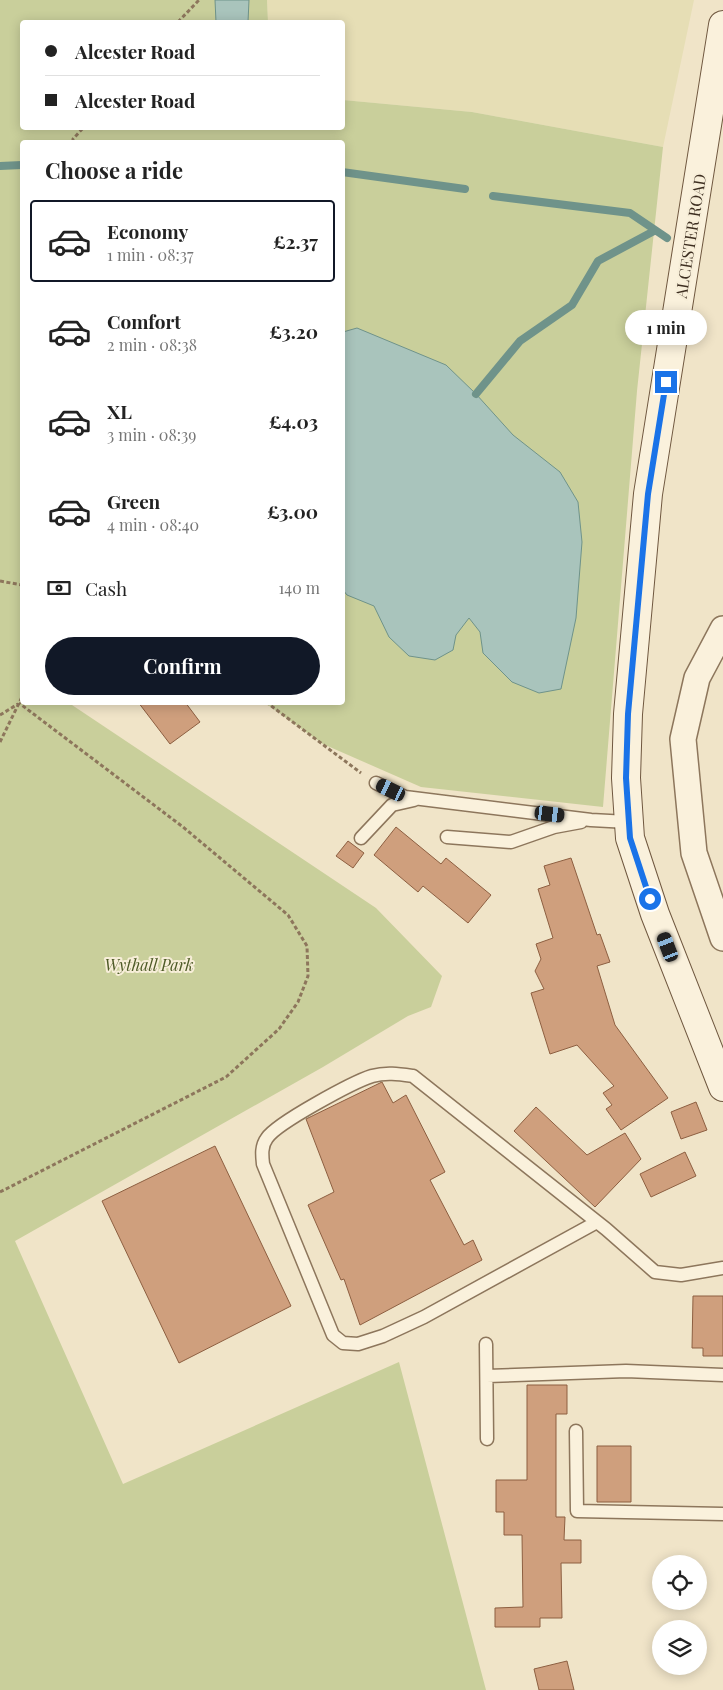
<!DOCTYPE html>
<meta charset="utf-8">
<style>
body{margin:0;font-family:"Playfair Display",serif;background:#f2f2f2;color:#222;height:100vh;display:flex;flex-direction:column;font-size:19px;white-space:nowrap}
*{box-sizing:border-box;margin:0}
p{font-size:16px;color:#767676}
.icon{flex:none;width:28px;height:28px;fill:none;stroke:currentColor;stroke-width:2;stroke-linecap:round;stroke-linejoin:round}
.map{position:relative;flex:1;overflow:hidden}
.details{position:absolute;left:20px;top:140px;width:325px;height:565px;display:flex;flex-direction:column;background:#fff;border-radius:5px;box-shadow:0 2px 12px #0003}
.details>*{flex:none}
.hud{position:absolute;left:20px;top:20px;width:325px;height:110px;border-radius:5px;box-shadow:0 2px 12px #0003;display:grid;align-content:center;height:110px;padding:0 25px;background:#fff}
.controls{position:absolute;left:652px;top:1555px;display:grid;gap:10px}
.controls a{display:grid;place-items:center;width:55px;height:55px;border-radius:50%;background:#fff;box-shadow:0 2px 12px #0003;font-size:25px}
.end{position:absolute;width:22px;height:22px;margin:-11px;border:6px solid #1a73e8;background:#fff;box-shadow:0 0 0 2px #fff}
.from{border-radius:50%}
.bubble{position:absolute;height:35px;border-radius:18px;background:#fff;box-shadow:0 2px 12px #0003;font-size:16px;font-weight:700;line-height:35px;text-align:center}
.car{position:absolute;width:15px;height:30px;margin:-15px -8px;border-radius:6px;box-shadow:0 0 4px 1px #0007;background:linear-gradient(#222 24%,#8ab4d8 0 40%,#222 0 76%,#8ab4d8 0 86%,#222 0)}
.hud b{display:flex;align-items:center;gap:18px;height:48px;font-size:19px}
.hud b+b{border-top:1px solid #e0e0e0}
.hud i{width:12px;height:12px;background:#222}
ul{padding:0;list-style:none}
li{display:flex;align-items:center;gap:15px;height:82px;margin:0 10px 8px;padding:0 15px;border:2px solid transparent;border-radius:5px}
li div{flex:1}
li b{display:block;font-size:19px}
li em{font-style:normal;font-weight:700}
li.on{border-color:#111827}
li>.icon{width:45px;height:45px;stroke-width:1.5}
h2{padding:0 25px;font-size:22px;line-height:60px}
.pay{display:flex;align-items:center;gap:12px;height:55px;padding:0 25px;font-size:19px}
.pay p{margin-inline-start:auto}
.action{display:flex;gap:10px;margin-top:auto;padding:10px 25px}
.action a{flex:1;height:58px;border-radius:30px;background:#111827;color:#fff;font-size:20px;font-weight:700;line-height:58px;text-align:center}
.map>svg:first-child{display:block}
.farmland{fill:#e6deb5}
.green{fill:#c9cf9b}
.water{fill:#a9c4bc;stroke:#6f938a}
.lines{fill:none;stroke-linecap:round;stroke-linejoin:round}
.stream{stroke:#6f938a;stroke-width:8}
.building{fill:#cf9f7d;stroke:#8d5f41}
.lane-casing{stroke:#8d765c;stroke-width:15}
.street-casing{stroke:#8d765c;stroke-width:28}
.secondary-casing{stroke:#6f573f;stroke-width:30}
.path{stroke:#8d765c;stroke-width:3;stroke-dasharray:4 2.5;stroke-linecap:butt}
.lane{stroke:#faf1dc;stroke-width:12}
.street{stroke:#faf1dc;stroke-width:25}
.secondary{stroke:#faf1dc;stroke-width:28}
.route{stroke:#1a73e8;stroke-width:6}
.labels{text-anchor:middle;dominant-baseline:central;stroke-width:4;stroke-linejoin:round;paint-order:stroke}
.street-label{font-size:16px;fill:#3d2e20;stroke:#f7eed8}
.park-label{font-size:16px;font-style:italic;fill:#4d5a26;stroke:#f7eed8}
</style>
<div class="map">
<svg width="723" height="1690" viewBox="0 0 723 1690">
<rect width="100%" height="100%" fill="#f0e4c8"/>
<path class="farmland" d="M267,0H694L663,147L472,112L343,100L342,22H268Z"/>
<path class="green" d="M0,0H267L268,22H22V128H342L343,100L472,112L663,147L637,391L603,807L421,787L323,744L265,703L342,702V142H22V702L69,703L376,908L442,976L431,1007L408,1016L323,1067L15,1241L123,1484L399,1362L486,1690H0Z"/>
<path class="water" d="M215,0H249L248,22H216Z
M357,328L446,365L476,394L513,435L560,472L578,502L582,542L576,618L561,689L539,693L512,682L483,653L480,632L469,618L456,635L453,650L435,660L409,656L389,637L374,606L347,595L343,590V332Z"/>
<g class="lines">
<path class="stream" d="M0,166L22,165
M342,172L465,189
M493,196L630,213L667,238
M476,394L520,341L572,305L598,261L654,231"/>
</g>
<path class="building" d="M138,702H185L200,722L170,744Z
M396,827L441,864L446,858L491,895L468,923L423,886L418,892L374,855Z
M348,841L364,853L353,868L336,856Z
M571,858L597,935L600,934L610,962L597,966L615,1025L668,1098L621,1130L606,1109L612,1105L603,1093L614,1086L577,1045L550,1054L531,993L544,989L535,971L541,959L536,944L553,938L538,889L550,885L544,866Z
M382,1082L393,1103L406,1095L445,1172L430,1180L464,1245L473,1240L482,1260L360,1325L344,1279L341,1280L308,1205L334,1192L306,1119Z
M696,1102L707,1130L681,1139L671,1112Z
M536,1107L587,1155L625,1133L641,1159L595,1207L514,1131Z
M215,1146L291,1306L179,1363L102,1201Z
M685,1152L696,1176L651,1197L640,1174Z
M693,1296H723V1356H703V1348H692Z
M527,1385H567V1414H556V1517H565L564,1540H581V1563H561L562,1618H540V1627H495V1608L523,1607L522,1535H504V1512H496V1480H527Z
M597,1446H631V1502H597Z
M567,1661L574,1690H539L534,1669Z"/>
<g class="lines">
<defs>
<path id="lane" d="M376,783L405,797L591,820L628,822
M447,837L511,842L554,827L581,822
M361,838L392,805L414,800
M597,1222L424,1317L383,1336L358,1344L343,1343L333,1335L263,1164C262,1155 261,1146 267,1138C277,1123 353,1082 372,1076C386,1072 399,1074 413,1076L606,1229L655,1272L681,1275L723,1268
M486,1344L487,1439
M487,1376L626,1371L723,1375
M576,1431L577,1511L723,1514"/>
<path id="street" d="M723,629L697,678L683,739L694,853L723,938"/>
<path id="secondary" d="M723,25L648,494L628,714L626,778L630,838L655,914L723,1087"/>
</defs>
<use href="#lane" class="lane-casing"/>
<use href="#street" class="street-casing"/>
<use href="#secondary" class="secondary-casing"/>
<path class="path" d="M178,22L199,0
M73,142V139L83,128
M0,581L22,585
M266,702L361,773
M0,715L18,704
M0,742L22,697
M0,1192L226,1077L279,1029L298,1002L308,976L307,946L288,915L183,827L19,703"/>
<use href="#lane" class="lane"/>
<use href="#street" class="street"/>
<use href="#secondary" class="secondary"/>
</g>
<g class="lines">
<path class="route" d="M650,899L630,838L626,778L628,714L648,494L666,382"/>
</g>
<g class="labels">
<g class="street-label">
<text transform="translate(690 236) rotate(-81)">ALCESTER ROAD</text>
</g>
<g class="park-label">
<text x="149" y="964">Wythall Park</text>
</g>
</g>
</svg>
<div class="controls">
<a><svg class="icon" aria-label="locate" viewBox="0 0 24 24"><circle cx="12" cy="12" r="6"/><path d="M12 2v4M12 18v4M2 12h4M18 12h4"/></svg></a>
<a><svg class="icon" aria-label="layers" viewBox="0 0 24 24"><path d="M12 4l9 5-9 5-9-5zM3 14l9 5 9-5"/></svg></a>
</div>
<i class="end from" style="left:650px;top:899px"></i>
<i class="end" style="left:666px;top:382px"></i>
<div class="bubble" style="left:625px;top:310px;width:82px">1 min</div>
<i class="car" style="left:391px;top:790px;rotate:296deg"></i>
<i class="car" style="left:550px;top:814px;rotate:97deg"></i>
<i class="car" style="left:668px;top:947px;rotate:339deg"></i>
<div class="hud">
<b><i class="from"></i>Alcester Road</b>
<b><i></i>Alcester Road</b>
</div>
<section class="details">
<h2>Choose a ride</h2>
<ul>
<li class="on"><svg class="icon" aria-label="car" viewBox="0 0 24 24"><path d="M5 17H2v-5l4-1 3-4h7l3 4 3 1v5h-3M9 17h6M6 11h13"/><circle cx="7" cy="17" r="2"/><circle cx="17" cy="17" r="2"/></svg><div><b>Economy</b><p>1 min · 08:37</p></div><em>£2.37</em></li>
<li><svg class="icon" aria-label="car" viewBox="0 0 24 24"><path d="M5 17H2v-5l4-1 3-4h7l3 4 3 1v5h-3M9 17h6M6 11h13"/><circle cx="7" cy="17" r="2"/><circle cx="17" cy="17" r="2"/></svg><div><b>Comfort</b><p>2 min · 08:38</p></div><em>£3.20</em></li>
<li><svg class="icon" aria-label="car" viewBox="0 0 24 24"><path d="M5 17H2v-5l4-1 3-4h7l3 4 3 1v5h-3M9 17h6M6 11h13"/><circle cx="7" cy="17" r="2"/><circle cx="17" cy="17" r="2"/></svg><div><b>XL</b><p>3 min · 08:39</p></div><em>£4.03</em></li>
<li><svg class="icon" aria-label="car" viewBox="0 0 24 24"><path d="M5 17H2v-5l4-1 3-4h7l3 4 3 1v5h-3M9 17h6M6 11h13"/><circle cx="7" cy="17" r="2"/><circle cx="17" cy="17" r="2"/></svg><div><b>Green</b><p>4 min · 08:40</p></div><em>£3.00</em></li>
</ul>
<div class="pay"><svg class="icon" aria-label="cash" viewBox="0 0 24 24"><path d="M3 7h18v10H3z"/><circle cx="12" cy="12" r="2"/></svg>Cash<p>140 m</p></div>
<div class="action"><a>Confirm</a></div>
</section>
</div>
